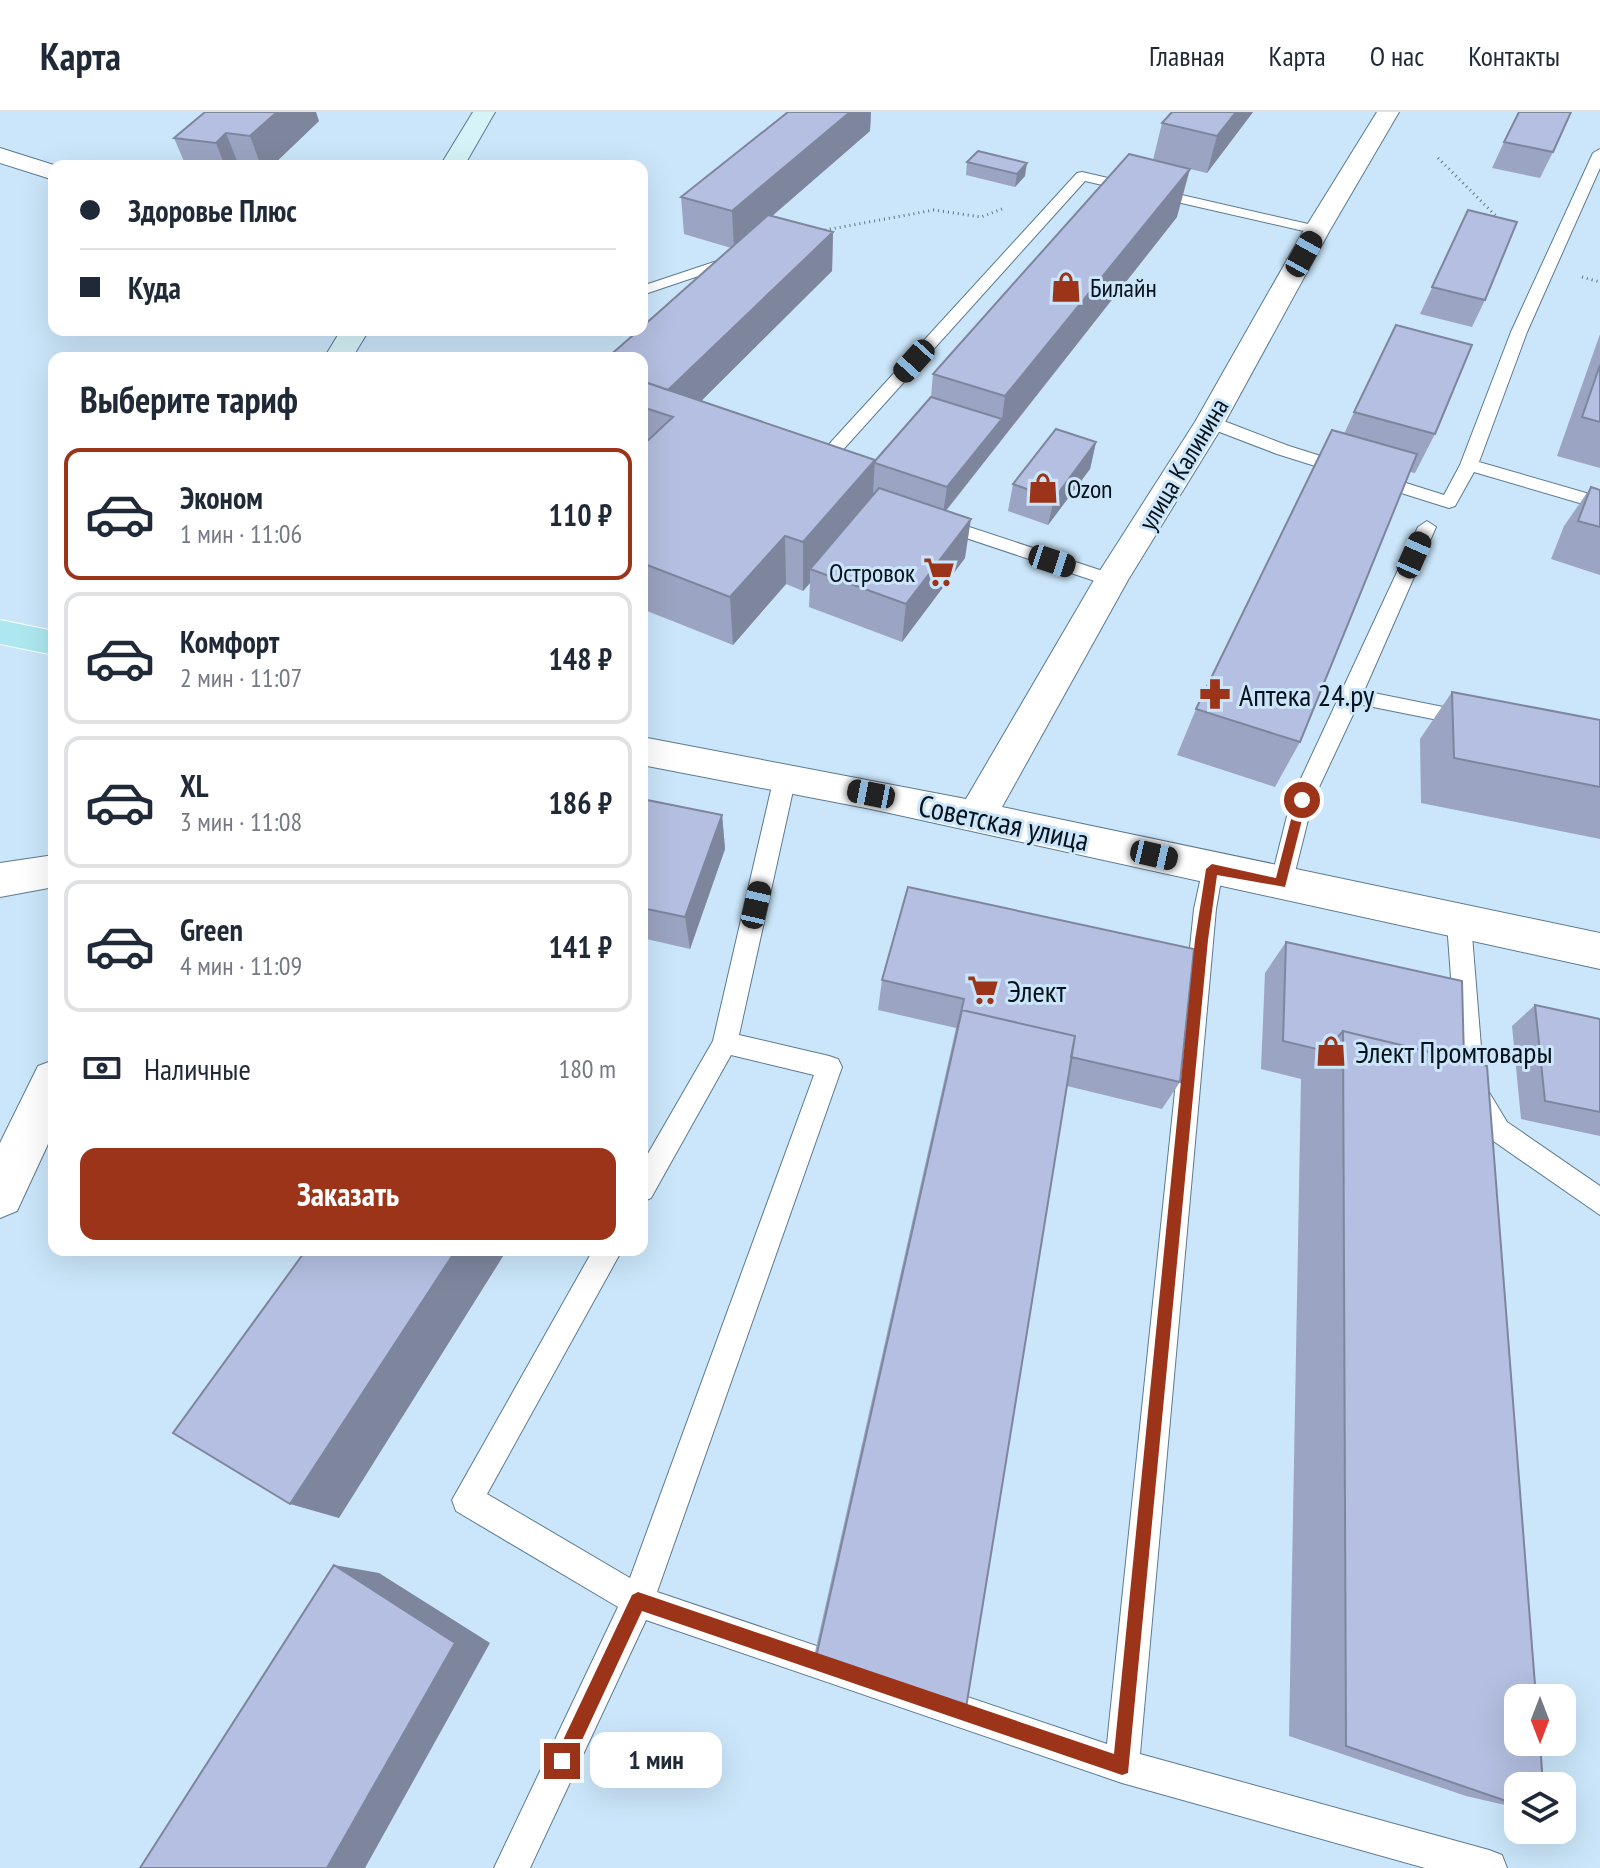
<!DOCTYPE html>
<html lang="ru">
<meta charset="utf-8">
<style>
body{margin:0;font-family:"PT Sans Narrow",sans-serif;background:#f2f2f3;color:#1f2937;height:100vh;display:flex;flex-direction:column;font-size:30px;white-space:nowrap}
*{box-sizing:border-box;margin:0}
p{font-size:26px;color:#747a83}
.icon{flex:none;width:44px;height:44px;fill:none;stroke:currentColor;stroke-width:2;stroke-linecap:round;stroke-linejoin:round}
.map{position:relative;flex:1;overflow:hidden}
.side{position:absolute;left:48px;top:240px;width:600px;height:904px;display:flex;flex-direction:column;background:#fff;border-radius:16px;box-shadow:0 8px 32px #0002}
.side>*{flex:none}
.top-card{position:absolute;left:48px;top:48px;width:600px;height:176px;border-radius:16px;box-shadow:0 8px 32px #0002;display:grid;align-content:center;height:176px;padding:0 32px;background:#fff}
.needle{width:52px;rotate:180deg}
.fabs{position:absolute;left:1504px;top:1572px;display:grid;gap:16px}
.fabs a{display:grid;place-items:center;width:72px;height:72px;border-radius:16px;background:#fff;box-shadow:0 8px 32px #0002;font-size:40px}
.end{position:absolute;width:36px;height:36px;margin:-18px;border:10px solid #9c3419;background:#fff;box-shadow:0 0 0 4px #fff}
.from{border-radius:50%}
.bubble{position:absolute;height:56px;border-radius:16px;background:#fff;box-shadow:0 8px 32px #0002;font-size:26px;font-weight:600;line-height:56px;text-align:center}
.car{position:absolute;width:24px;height:48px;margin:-24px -12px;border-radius:10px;box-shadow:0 0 6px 2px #0007;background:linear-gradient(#222 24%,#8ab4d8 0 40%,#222 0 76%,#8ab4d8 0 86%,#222 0)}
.top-card b{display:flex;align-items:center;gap:28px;height:76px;font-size:30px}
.top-card b+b{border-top:2px solid #e0e1e3}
.top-card i{width:20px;height:20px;background:#1f2937}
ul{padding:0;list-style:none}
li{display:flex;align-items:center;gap:24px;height:132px;margin:0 16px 12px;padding:0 16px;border:4px solid #e0e1e3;border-radius:16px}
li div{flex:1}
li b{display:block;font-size:30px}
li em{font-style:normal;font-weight:600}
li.current{border-color:#9c3419}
li>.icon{width:72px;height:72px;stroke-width:1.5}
h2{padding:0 32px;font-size:36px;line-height:96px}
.pay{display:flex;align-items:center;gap:20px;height:88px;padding:0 32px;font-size:30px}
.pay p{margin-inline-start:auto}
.cta{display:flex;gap:16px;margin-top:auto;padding:16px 32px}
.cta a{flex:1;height:92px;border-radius:16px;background:#9c3419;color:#fff;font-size:32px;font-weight:600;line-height:92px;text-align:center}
header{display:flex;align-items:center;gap:48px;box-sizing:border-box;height:112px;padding:0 40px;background:#fff;border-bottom:2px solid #e0e1e3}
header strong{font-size:38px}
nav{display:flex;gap:44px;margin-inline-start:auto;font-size:28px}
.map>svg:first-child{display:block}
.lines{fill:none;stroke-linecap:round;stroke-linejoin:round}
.service-casing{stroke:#5b7a91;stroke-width:2}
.minor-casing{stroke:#5b7a91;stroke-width:2}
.tertiary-casing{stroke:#5b7a91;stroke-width:2}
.secondary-casing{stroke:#5b7a91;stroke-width:2}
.primary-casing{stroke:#fff;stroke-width:2}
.path{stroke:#607381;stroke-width:3;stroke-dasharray:1 4;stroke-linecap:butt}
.service{fill:#fff;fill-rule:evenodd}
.minor{fill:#fff;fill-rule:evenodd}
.tertiary{fill:#fff;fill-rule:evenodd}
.secondary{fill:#d6f4f8;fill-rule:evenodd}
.primary{fill:#ade8f1;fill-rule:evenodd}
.wall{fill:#9ba4c2}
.shaded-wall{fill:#7e869e}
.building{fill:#b4bfe1;stroke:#7e869e;stroke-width:2}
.route{fill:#9c3419}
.labels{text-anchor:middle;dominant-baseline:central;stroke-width:6;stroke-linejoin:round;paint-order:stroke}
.far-poi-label{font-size:26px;fill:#06121b;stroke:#cbe6fa;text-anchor:start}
.far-street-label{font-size:26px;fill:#06121b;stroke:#cbe6fa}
.poi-label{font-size:30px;fill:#06121b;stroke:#cbe6fa;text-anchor:start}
.street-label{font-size:30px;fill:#06121b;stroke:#cbe6fa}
</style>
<header>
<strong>Карта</strong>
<nav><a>Главная</a><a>Карта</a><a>О нас</a><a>Контакты</a></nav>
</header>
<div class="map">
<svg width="1600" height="1756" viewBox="0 0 1600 1756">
<rect width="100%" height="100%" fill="#cbe6fa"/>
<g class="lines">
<defs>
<path id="service" d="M1600,37V56L1527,220L1479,350L1600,385V397L1474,360L1455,394L1449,396L1277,342L1204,314L1202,310L1204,306H1216L1289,334L1444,383L1460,353L1511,220L1593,41Z
M1082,60L1317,114L1324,118L1317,122L1085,69L822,361H810L807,357L810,353L1077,61Z
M738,142L745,146L743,149L642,183V174Z
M939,405L1118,464L1120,468L1118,472H1104L933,415L930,411L933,407Z
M1427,409L1436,415L1364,579L1468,600L1475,602L1478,607L1475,612L1468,614L1358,592L1313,688L1292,772L1289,778L1281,781L1273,778L1270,772L1291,688L1418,415Z
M785,657L792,659L796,665L739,923L829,944L838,947L842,955L657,1480L1107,1632L1194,797L1204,751L1212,748L1220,751L1223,757L1216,797L1140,1642L1489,1738L1502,1743L1507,1756H1425L1122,1671L646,1508L530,1756H494L618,1495L456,1399L452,1388L593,1138H622L487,1382L630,1466L814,963L731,943L651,1086L642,1090V1052L713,929L774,665L778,659Z
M1459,801L1467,804L1471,811L1484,972L1507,1010L1600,1074V1103L1489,1026L1459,974L1447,811L1451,804Z"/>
<path id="minor" d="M0,36L57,54H54V68L0,51Z
M54,743V775L0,785V751Z"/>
<path id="tertiary" d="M1377,0H1399L1330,118L1225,310L1128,468L1002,695L1600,821V857L871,697L642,653V625L966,687L1094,468L1195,310L1304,118Z
M54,948V1019L17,1099L0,1106V1031L38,954Z"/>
<path id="secondary" d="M473,0H495L464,54H440Z
M341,218H369L352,246H324Z"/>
<path id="primary" d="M0,508L54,519V543L0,532Z"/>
</defs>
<use href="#service" class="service-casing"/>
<use href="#minor" class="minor-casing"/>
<use href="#tertiary" class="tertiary-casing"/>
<use href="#secondary" class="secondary-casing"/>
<use href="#primary" class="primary-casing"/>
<path class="path" d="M1438,46L1501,109
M820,119L934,98L981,105L1002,97
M1582,165L1600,170"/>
<use href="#service" class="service"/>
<use href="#minor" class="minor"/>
<use href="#tertiary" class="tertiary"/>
<use href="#secondary" class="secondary"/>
<use href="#primary" class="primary"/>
</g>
<path class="wall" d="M788,0H871L870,19L772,104L833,120L832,159L701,289L875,349L931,285L933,262L1153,48L1162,11L1253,0L1207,61L1161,50L1177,105L946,399L965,446L902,530L809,495L810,471L803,479L786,472L733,533L642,497V246L731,136L684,122L681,85Z
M319,9L272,54H186L174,26Z
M1504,30L1553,40L1540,66L1492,56Z
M967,50L1025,64L1015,75L966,63Z
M1468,98L1485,188L1472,215L1420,202Z
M1600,222V356L1557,344Z
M1354,300L1435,322L1415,361L1410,360L1300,630L1275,675L1177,643L1196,597L1344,322Z
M1096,330L1090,357L1048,413L1008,399L1013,372Z
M1591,375L1600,378V463L1551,447L1564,414Z
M1452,580L1600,608V727L1421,691L1420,627Z
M642,687L722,703L725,737L690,837L642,826Z
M908,775L1180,970L1162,997L1067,974L815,1550L813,1549L956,916L878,898L882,868Z
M1286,830L1464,948L1518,1674V1696L1466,1684L1289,1624L1301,967L1261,957L1265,861Z
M1535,893L1600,907V1024L1521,1007L1512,914Z"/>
<path class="shaded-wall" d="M277,0H316L319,9L272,54H261L250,24Z
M850,0H871L870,19L734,137L732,99Z
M1236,0H1253L1207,61L1217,24Z
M226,21L239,54H225L216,31Z
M1027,51L1025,64L1015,75L1017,62Z
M1190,57L1177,105L943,402L947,375L1002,307L1005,284Z
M833,120L832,159L674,316L673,305L662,284Z
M1096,330L1090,357L1048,413L1054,387Z
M875,348L872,397L810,457V471L803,479V430Z
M971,407L965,446L902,530L906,492Z
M785,424L786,472L733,533L730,485Z
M722,703L725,737L690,837L685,805Z
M642,901L646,917L642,923Z
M456,1138H507L339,1406L290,1392Z
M334,1453L379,1461L490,1531L365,1756H327Z"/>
<path class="building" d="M205,0H277L250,24L226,21L216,31L174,26Z
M788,0H850L732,99L681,85Z
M1172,0H1236L1217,24L1162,11Z
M1519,0H1571L1553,40L1504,30Z
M978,39L1027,51L1017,62L967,50Z
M1129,42L1190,57L1005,284L933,262Z
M1468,98L1517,110L1485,188L1432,175Z
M768,103L833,120L668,278L642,269V246H607L639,218H642V215Z
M1396,213L1472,233L1435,322L1354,300Z
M1600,253V310L1582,305Z
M642,269L875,348L803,430L785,424L730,485L642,451V334L673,305L642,295Z
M931,285L1002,307L947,375L875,351V349Z
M1056,317L1096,330L1054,387L1013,372Z
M1332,318L1417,342L1300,630L1196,597Z
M1591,375L1600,378V415L1578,409Z
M879,376L971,407L906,492L810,457Z
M1452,580L1600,608V675L1454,646Z
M642,687L722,703L685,805L642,796Z
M908,775L1194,837L1180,970L1071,945L1075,924L962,898L957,918L964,887L882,868Z
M1286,830L1462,869L1464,948L1343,919L1325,939L1283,929Z
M1535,893L1600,907V1000L1545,989Z
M962,898L1075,924L966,1596L815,1550Z
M1343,919L1487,954L1536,1586H1518V1630H1540L1543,1674H1518V1693L1346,1634Z
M306,1138H456L290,1392L173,1321Z
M334,1453L455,1531L327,1756H140Z"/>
<path class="route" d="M1302,684L1307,688L1285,775L1217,763L1208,828L1128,1661L1122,1663L642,1499L569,1656L562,1658L556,1656L553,1649L556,1643L632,1483L638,1480L1114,1642L1195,828L1206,757L1212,752L1276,766L1296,688Z"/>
<defs>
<symbol id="shop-bare" viewBox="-9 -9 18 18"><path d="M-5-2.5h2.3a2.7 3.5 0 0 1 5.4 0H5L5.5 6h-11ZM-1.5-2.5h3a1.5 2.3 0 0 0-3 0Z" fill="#9c3419" stroke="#cbe6fa" stroke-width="2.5" paint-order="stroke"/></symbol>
<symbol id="supermarket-bare" viewBox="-9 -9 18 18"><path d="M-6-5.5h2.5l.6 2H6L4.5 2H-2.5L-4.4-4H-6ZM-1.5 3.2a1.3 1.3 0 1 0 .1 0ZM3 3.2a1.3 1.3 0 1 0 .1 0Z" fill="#9c3419" stroke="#cbe6fa" stroke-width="2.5" paint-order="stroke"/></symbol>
<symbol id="pharmacy-bare" viewBox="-9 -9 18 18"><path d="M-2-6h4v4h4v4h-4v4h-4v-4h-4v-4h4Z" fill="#9c3419" stroke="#cbe6fa" stroke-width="2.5" paint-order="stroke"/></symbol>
</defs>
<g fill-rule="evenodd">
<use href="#shop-bare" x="1044" y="153" width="44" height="44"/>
<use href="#shop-bare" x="1021" y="354" width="44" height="44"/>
<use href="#supermarket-bare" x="917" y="438" width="44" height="44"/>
<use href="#pharmacy-bare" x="1193" y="560" width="44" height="44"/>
<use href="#supermarket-bare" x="961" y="856" width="44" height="44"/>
<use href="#shop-bare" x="1309" y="917" width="44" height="44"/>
</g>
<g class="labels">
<g class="far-poi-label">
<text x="1090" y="175">Билайн</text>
<text x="1067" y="376">Ozon</text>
<text x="915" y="460" text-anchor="end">Островок</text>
</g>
<g class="far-street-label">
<text transform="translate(1183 352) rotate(-59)">улица Калинина</text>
</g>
<g class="poi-label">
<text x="1239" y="582">Аптека 24.ру</text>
<text x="1007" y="878">Элект</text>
<text x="1355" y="939">Элект Промтовары</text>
</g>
<g class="street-label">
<text transform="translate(1004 710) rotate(12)">Советская улица</text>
</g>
</g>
</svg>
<div class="fabs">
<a><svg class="needle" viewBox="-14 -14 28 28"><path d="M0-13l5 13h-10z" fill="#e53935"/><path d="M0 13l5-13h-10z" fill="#747a83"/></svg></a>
<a><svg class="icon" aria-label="layers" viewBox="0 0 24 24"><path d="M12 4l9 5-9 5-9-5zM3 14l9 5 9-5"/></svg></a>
</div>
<i class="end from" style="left:1302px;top:688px"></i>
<i class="end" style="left:562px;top:1649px"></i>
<div class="bubble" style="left:590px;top:1620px;width:132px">1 мин</div>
<i class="car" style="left:1304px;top:142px;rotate:29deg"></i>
<i class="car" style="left:914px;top:249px;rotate:222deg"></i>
<i class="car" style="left:1414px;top:443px;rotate:24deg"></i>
<i class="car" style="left:1052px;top:449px;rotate:108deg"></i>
<i class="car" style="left:871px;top:682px;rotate:281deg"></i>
<i class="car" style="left:1154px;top:743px;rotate:103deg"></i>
<i class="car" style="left:756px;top:793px;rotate:13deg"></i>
<div class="top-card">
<b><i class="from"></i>Здоровье Плюс</b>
<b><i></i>Куда</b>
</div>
<section class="side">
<h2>Выберите тариф</h2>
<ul>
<li class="current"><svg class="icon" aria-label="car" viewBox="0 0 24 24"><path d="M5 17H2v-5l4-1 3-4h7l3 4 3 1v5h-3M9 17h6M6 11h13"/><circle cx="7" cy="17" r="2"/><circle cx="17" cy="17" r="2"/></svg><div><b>Эконом</b><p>1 мин · 11:06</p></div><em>110 ₽</em></li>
<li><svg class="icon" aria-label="car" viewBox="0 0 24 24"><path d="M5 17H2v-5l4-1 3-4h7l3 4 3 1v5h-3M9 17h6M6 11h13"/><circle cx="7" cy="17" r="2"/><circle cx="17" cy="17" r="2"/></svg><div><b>Комфорт</b><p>2 мин · 11:07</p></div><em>148 ₽</em></li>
<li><svg class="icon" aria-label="car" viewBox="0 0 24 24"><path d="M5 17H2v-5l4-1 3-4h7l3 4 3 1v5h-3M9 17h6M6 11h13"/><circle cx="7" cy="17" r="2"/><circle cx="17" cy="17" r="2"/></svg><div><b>XL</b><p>3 мин · 11:08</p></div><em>186 ₽</em></li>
<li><svg class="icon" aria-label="car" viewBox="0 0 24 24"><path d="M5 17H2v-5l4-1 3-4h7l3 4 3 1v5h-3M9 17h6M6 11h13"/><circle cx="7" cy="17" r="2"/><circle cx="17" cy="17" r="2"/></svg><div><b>Green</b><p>4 мин · 11:09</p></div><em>141 ₽</em></li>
</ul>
<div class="pay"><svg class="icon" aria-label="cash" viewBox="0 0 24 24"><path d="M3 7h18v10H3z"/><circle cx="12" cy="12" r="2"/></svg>Наличные<p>180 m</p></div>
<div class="cta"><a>Заказать</a></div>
</section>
</div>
